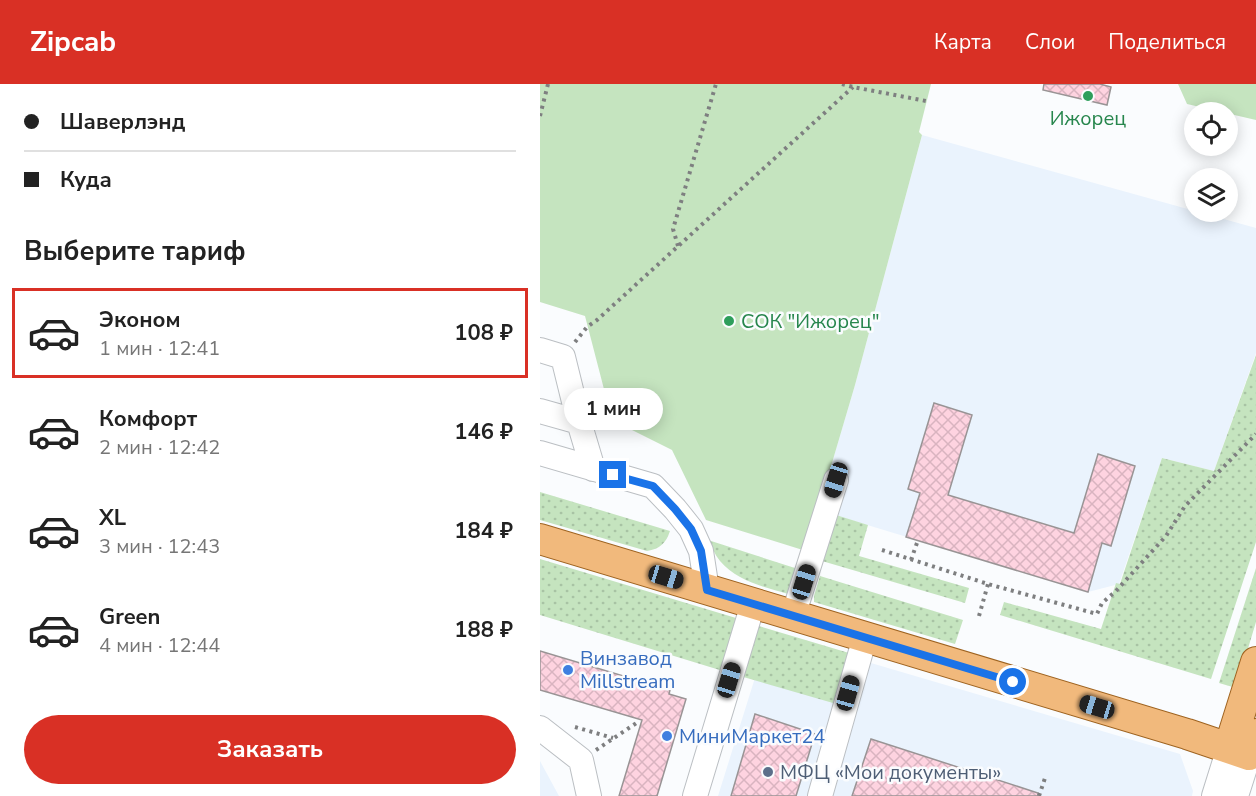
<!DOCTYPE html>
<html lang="ru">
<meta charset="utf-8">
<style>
body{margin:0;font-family:"Nunito Sans",sans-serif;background:#f2f2f2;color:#222;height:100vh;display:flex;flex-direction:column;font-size:22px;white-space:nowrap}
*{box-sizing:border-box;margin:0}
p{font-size:20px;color:#767676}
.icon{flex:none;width:33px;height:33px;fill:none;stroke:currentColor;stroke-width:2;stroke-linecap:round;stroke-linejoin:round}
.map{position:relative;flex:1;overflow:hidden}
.drawer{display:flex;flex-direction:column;background:#fff;width:540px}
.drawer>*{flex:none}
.guide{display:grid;align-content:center;height:132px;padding:0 24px;background:#fff}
.tools{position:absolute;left:644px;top:18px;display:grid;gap:12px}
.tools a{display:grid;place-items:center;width:54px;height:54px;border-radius:50%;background:#fff;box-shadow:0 3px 15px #0003;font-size:30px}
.end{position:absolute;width:27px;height:27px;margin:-14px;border:8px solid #1a73e8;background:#fff;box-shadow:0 0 0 3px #fff}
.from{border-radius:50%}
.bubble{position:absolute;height:42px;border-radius:21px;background:#fff;box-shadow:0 3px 15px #0003;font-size:20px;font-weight:700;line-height:42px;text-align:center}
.car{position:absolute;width:18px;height:36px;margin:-18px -9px;border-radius:8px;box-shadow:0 0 4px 2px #0007;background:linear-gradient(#222 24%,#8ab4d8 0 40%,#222 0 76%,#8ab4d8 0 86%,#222 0)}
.guide b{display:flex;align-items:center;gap:21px;height:57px;font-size:22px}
.guide b+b{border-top:2px solid #e0e0e0}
.guide i{width:15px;height:15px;background:#222}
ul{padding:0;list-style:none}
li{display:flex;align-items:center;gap:18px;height:90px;margin:0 12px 9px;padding:0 12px;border:3px solid transparent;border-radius:0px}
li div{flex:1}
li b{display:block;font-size:22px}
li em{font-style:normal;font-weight:700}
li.on{border-color:#d93025}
li>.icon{width:54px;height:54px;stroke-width:1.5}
h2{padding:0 24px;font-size:27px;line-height:72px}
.cta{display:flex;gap:12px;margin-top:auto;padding:12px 24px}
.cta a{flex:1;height:69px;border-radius:36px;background:#d93025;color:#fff;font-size:24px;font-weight:700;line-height:69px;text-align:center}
header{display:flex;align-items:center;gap:36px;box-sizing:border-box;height:84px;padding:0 30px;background:#d93025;color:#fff}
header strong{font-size:28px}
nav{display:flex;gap:33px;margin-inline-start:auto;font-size:21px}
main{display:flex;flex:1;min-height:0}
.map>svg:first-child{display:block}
.built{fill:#eaf3fd}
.grass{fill:url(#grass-dots)}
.pitch{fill:#c5e4bf}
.building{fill:url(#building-cross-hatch);stroke:#999495;stroke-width:1.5}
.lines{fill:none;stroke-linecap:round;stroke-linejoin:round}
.minor-casing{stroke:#bbbfc3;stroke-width:26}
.major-casing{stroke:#9e6320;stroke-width:32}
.path{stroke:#7e7f80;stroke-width:4;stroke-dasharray:3 4.5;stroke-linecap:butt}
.minor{stroke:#fff;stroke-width:24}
.major{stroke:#f1b97c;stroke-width:30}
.route{stroke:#1a73e8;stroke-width:8}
.leisure-dot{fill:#2e9e5b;stroke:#fafcfe;stroke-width:2}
.shop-dot{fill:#3f7fe0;stroke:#fafcfe;stroke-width:2}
.service-dot{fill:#5c6f8a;stroke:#fafcfe;stroke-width:2}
.labels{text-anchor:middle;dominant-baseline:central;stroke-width:5;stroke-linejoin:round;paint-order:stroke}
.leisure-label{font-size:20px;fill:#27864d;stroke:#fafcfe}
.shop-label{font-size:20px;fill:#366cbe;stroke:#fafcfe;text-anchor:start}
.service-label{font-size:20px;fill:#4e5e75;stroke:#fafcfe;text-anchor:start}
</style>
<header>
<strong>Zipcab</strong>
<nav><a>Карта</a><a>Слои</a><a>Поделиться</a></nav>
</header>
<main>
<section class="drawer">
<div class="guide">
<b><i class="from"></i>Шаверлэнд</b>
<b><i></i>Куда</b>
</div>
<h2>Выберите тариф</h2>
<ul>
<li class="on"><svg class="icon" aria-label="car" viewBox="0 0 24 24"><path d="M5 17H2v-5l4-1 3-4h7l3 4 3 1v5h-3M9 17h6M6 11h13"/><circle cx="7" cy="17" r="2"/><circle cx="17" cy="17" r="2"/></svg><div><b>Эконом</b><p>1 мин · 12:41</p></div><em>108 ₽</em></li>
<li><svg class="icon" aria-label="car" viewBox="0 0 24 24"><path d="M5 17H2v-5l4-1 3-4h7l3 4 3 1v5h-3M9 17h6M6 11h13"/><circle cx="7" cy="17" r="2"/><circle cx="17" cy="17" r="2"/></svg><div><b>Комфорт</b><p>2 мин · 12:42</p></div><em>146 ₽</em></li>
<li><svg class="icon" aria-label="car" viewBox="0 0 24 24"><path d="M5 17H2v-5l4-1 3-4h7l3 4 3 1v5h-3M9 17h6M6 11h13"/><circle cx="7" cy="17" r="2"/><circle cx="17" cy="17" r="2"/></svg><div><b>XL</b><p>3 мин · 12:43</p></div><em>184 ₽</em></li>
<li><svg class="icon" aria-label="car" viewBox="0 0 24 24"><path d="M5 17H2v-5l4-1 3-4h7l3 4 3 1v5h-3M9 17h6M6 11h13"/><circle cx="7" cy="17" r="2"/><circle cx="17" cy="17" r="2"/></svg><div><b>Green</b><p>4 мин · 12:44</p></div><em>188 ₽</em></li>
</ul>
<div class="cta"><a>Заказать</a></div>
</section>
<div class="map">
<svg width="716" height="712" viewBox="0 0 716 712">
<defs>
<pattern id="grass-dots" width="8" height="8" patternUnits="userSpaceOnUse" patternTransform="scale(1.5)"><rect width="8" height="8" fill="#c5e4bf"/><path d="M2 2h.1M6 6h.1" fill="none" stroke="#a8c3a4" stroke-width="1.8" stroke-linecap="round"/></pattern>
<pattern id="building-cross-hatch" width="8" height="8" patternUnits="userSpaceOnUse" patternTransform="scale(1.5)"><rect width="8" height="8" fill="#fed3e0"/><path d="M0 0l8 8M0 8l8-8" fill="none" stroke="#d9b4c0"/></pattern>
</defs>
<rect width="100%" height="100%" fill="#fafcfe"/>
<path class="built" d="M382,51L716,144V269L674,387L622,374L579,500L548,508L278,426L315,301Z
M229,549L640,670L653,707L652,712H178Z
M0,677L19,712H0Z"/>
<path class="grass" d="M716,271V458L671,595L460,531L464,518L561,545L576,499L580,500L622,374L674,387Z
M0,408L130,447C126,459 120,465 107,467L0,436Z
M296,431L328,441L319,472L429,504L425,519L282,477Z
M168,456L258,485L248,510C224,503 197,497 180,477C175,471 172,463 168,456Z
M0,475L196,534L197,541L183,587L0,531Z
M716,484V538L696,604L679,599Z
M280,492L423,536L415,560L274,518V512Z
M219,542L309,569L293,619L200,592L215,546Z"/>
<path class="pitch" d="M0,0H391L379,48L382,51L315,301L266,467L166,436L132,366L72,336L45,232L0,218Z
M638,0H716V36L647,20Z"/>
<path class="building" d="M504,0H560L571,3L567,21L503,6Z
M394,319L432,331L408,411L534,449L558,370L595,382L571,462L562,459L548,508L366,453L380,409L368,405Z
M0,567L130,606L129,610L146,615L117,712H79L102,636L0,606Z
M215,630L275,650L256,712H191Z
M331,655L498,709V712H312Z"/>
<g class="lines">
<defs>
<path id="minor" d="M0,266L23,273L39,338
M0,327L39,338L53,385
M0,369L113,402L135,425L151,445L161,467L167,506
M253,532L296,396
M0,644L41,676L49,712
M155,712L213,520
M280,712L325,553
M674,712L689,664
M696,712L709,671L716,673"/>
<path id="major" d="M0,455L647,650L709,671L716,650
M689,664L716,578"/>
</defs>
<use href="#minor" class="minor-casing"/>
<use href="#major" class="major-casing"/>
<path class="path" d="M302,0L313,3L386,17
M0,32L8,0
M138,162L133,145L176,0
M35,258L47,243L57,236L313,3
M342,466L448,500L557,530L562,519L576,507L626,452L645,422L716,350
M371,476L378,456
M439,532L448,500
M35,643L73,654
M56,666L98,638
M499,712L505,694"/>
<use href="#minor" class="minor"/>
<use href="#major" class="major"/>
</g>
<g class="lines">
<path class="route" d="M73,391L113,402L135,425L151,445L161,467L167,506L473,598"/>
</g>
<g class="leisure-dot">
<circle cx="548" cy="12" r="6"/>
<circle cx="189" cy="237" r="6"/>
</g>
<g class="shop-dot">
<circle cx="28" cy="586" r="6"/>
<circle cx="127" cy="652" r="6"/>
</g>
<circle class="service-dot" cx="228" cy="688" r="6"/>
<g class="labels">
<g class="leisure-label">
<text x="548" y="34">Ижорец</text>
<text x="201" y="237" text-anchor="start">СОК "Ижорец"</text>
</g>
<g class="shop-label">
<text x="40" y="574">Винзавод<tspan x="40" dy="23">Millstream</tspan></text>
<text x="139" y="652">МиниМаркет24</text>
</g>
<g class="service-label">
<text x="240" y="688">МФЦ «Мои документы»</text>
</g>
</g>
</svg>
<div class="tools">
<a><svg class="icon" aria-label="locate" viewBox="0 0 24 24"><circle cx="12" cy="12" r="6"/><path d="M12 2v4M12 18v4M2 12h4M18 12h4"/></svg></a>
<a><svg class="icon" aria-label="layers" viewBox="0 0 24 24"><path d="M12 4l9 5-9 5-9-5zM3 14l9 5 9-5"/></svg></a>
</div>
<i class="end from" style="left:473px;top:598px"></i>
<i class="end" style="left:73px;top:391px"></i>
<div class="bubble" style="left:24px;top:304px;width:99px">1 мин</div>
<i class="car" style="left:296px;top:396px;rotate:197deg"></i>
<i class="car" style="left:126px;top:493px;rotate:107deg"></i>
<i class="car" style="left:264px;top:498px;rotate:17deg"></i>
<i class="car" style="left:189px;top:596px;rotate:17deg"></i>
<i class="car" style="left:308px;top:609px;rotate:16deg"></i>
<i class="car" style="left:557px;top:623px;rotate:287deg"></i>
</div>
</main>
